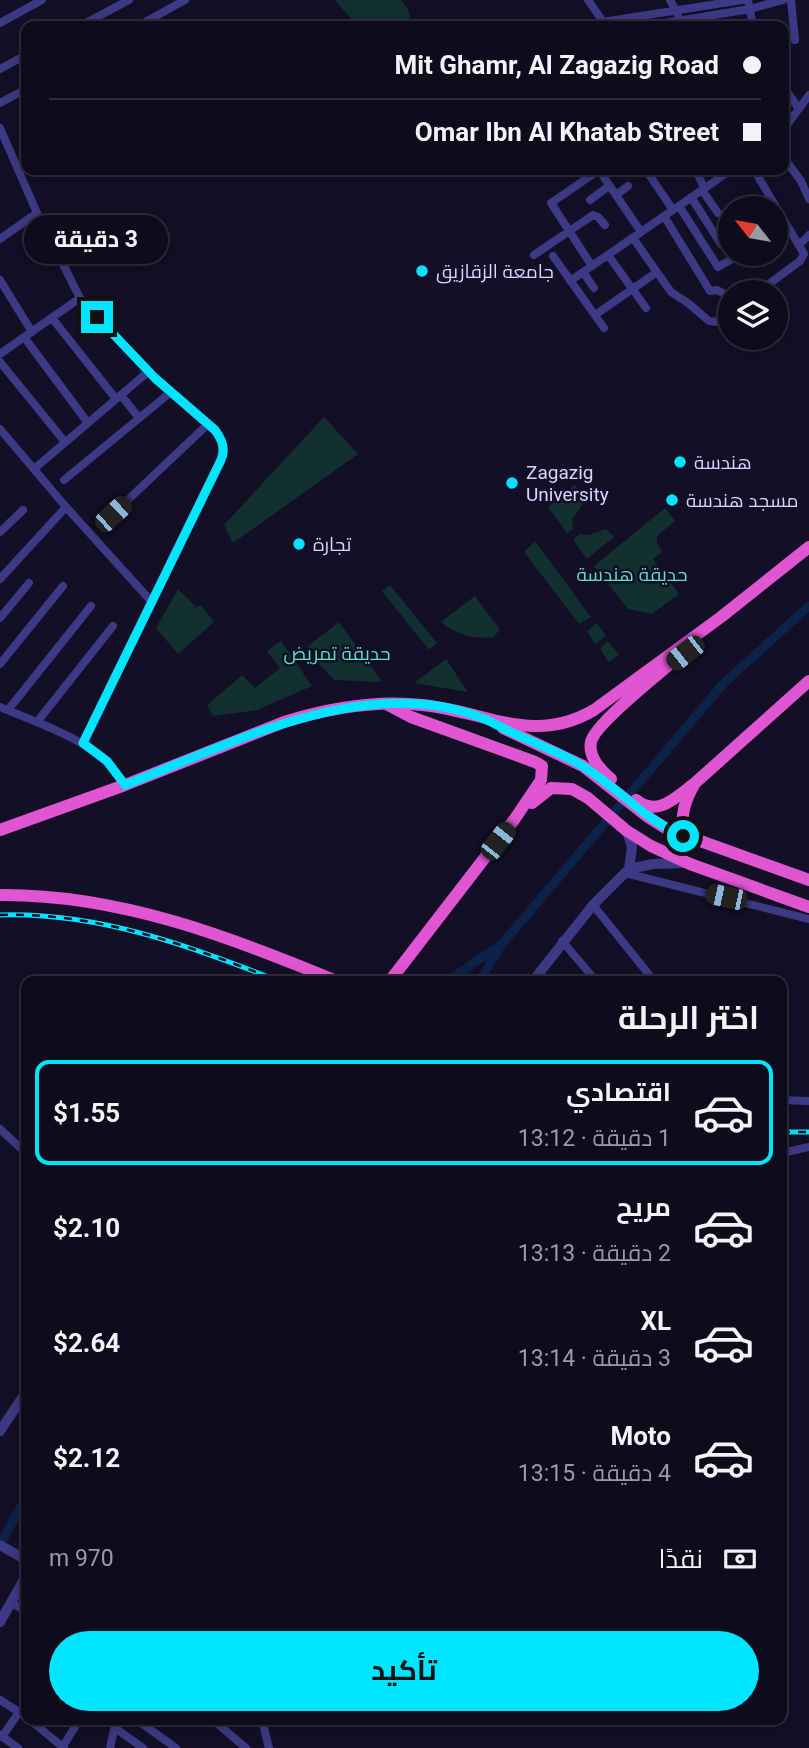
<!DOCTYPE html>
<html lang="ar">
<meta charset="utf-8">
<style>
body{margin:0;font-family:Roboto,Cairo,sans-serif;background:#1c1929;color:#f1f3f6;direction:rtl;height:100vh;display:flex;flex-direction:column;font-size:26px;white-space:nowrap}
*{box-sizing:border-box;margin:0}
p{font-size:23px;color:#9b9ba3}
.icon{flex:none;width:38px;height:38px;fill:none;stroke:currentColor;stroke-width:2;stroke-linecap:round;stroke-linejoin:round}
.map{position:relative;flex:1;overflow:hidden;direction:ltr}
.panel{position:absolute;left:21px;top:976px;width:766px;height:749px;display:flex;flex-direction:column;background:#0e0b1c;border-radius:14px;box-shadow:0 4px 18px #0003,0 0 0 2px #2e2b3b;direction:rtl}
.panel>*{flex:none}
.hud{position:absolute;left:21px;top:21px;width:768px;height:154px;border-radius:14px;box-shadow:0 4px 18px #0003,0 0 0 2px #2e2b3b;direction:rtl;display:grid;align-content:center;height:154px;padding:0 28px;background:#0e0b1c}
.needle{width:46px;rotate:301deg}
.buttons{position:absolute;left:718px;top:196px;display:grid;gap:14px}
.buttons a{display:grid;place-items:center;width:70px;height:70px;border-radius:50%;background:#0e0b1c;box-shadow:0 4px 18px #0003,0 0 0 2px #2e2b3b;font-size:35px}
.end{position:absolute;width:32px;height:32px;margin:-16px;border:9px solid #00e5ff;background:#111;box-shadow:0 0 0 4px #111}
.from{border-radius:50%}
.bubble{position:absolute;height:49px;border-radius:24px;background:#0e0b1c;box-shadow:0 4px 18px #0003,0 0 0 2px #2e2b3b;font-size:23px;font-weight:700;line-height:49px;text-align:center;direction:rtl}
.car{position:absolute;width:21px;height:42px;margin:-21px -10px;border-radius:9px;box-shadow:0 0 5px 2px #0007;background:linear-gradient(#222 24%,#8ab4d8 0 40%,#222 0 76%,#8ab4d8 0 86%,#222 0)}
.hud b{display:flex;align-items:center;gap:24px;height:66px;font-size:26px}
.hud b+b{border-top:2px solid #2e2b3b}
.hud i{width:18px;height:18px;background:#f1f3f6}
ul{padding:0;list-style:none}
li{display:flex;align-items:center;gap:21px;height:105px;margin:0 14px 10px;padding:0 14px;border:4px solid transparent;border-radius:14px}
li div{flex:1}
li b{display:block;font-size:26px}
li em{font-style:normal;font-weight:700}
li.selected{border-color:#00e5ff}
li>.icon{width:63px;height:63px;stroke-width:1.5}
h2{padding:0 28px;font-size:32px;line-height:84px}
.pay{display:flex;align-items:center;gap:18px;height:77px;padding:0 28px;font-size:26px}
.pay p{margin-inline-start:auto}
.cta{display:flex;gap:14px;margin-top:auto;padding:14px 28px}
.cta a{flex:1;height:80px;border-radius:42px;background:#00e5ff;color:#111;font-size:28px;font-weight:700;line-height:80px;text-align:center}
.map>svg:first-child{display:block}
.green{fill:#12302f}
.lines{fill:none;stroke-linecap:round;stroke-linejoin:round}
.canal{stroke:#0c2248;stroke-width:9}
.minor{stroke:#3d3a85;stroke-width:8}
.tertiary{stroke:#3d3a85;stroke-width:10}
.trunk{stroke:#e055d1;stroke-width:12}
.rail-casing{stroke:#00e5ff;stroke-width:5}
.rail{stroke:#130f26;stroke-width:2.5;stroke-dasharray:8;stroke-linecap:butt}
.route{stroke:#00e5ff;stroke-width:9}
.poi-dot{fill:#00e5ff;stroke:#130f26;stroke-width:2.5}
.labels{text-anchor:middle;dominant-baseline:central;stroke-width:5;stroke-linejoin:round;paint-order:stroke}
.poi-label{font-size:19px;fill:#d9d4ff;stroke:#130f26;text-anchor:start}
.park-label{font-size:19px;fill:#5fe0c0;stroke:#130f26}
</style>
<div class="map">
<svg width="809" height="1748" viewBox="0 0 809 1748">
<rect width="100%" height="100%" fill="#130f26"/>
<path class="green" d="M335,0H401C408,9 413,15 408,26H357Z
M324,417L358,454L233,543L224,525Z
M575,485L586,499L572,520L573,529L567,533L548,507Z
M665,508L675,521L657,536V542L662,552L653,559L679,594L652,614L628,609L594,566Z
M606,529L614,537L587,559L573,540L580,534L589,535Z
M535,541L591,617L579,624L524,552Z
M390,585L437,643L429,650L382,591Z
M178,589L196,607L201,605L214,622L178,654L156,628Z
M475,596L500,630L493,637C475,640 455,634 441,622Z
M339,622L381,680L380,682L334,680L320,665L308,646Z
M597,623L606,636L595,644L587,631Z
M281,641L312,686L257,710L213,716L207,705L242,675L255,688L280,668L267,651Z
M608,641L619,655L608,662L600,648Z
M446,659L468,692L414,683Z"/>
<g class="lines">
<path class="canal" d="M446,982L502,944L724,683L809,606
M479,982L500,947
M0,1545L26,1497"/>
<path class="minor" d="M588,0L606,26
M670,0L678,15
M748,0L753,26
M791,0L795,40
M603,22L742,0
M0,23L42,0
M80,26L129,0
M138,26L185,0
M647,26L750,9L783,0
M0,69L26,55
M784,87L799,109
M0,103L26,89
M0,128L37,213L80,298L154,378L215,431L223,444L221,460L83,743
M784,129L809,95
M784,158L801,181L809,199
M599,170L641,232
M646,170L673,210
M696,170L704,188
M754,170L804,254L800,261L758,292
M665,172L670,170
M702,190L718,213
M616,195L628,186
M691,197L721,244L730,242
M590,200L609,186
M679,206L718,267L741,254
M664,216L710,291L717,290L730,297
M633,238L671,292L688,303L709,321L717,322L730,313
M0,239L37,213
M800,244L809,235
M534,255L593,215L598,217L605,225
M608,255L646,308
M553,256L604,328
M592,266L551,203L599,170
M583,272L594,288
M0,280L32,332
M570,281L731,170
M595,315L657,272
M52,318L116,399
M24,337L88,423
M0,354L80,298
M0,362L65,442
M121,395L139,418
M0,429L66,507L151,601
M34,469L149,371
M64,480L171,392
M113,514L208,424
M0,532L23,510
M0,579L66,507
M0,618L29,583
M0,664L63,586
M0,707C46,727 97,740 125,785
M8,710L91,606
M37,722L113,626
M625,873L809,919
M593,905L655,982
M562,941L597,982
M782,1100L809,1101
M0,1129L26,1153
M782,1153L809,1147
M11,1602L26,1612
M0,1700L19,1712
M30,1720L64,1748
M137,1720L176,1748
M213,1720L246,1748
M262,1720L269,1748
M115,1728L143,1748
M0,1735L18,1748
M2,1737L19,1712L26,1717
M62,1748L79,1720
M110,1748L116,1720"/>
<path class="tertiary" d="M629,869L653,864L684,863
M532,982L593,905L629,869L632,847L627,831
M0,1431L26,1392
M0,1545L26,1560
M0,1622L26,1576"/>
<path class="trunk" d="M388,705L411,717L535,762L542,766L541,780L514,820L389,982
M503,728L583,766L648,817L667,829L809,880
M611,779C600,770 588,756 591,742C594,725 655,677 670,664
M636,800C658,818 677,796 695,783
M532,803L551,788L572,789L588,798L627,831L651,846L690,864L809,907
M0,830L125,785L284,722C329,708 376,700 422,705C485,711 533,746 594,710L721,617L809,547
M683,836C681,814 684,802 695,783L809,681
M0,895C119,894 231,937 339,982"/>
<defs>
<path id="rail" d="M0,915C98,912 191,946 281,982
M782,1132H809"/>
</defs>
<use href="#rail" class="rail-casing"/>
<use href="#rail" class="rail"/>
</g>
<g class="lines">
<path class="route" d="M97,317L155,378L215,430C222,439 226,449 221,460L83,743L107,761L125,785C231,744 362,674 477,716C489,720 500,727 511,732C532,742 553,750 574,761C613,782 641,818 683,836"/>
</g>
<g class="poi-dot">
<circle cx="422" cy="271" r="7"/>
<circle cx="680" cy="462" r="7"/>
<circle cx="512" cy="483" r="7"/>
<circle cx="672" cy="500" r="7"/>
<circle cx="299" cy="544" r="7"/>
</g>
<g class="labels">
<g class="poi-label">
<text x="436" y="271">جامعة الزقازيق</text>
<text x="694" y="462">هندسة</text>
<text x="526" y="472">Zagazig<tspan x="526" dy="22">University</tspan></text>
<text x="686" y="500">مسجد هندسة</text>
<text x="313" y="544">تجارة</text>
</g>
<g class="park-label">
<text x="632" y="574">حديقة هندسة</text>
<text x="337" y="653">حديقة تمريض</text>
</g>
</g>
</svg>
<div class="buttons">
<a><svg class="needle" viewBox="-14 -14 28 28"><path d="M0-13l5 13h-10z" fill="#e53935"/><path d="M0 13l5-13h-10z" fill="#9b9ba3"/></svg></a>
<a><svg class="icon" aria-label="layers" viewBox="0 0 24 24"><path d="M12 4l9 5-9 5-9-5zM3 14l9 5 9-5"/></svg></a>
</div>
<i class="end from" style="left:683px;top:836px"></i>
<i class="end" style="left:97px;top:317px"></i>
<div class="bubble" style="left:24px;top:215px;width:144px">3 دقيقة</div>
<i class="car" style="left:113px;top:514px;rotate:47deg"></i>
<i class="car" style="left:685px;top:653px;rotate:232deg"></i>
<i class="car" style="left:498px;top:841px;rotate:38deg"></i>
<i class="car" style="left:726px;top:897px;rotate:282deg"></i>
<div class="hud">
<b><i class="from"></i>Mit Ghamr, Al Zagazig Road</b>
<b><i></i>Omar Ibn Al Khatab Street</b>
</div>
<section class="panel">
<h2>اختر الرحلة</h2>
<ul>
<li class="selected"><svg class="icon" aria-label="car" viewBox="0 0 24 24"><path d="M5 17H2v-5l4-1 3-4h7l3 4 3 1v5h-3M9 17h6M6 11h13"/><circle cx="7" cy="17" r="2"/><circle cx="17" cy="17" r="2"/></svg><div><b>اقتصادي</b><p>1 دقيقة · 13:12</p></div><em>$1.55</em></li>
<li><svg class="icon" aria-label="car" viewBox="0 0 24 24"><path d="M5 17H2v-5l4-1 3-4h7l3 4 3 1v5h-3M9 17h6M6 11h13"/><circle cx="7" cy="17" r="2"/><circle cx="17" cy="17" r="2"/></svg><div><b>مريح</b><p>2 دقيقة · 13:13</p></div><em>$2.10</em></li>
<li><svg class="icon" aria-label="car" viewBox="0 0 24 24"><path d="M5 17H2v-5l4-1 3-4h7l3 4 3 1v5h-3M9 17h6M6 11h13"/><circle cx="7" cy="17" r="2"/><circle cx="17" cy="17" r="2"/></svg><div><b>XL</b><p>3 دقيقة · 13:14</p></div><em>$2.64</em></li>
<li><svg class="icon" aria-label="car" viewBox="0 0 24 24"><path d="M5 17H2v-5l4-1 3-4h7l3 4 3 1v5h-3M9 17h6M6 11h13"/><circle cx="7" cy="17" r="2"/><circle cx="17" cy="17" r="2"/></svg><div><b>Moto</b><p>4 دقيقة · 13:15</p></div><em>$2.12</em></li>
</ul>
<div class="pay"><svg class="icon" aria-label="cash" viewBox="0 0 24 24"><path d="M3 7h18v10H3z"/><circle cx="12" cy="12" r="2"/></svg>نقدًا<p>970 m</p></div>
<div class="cta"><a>تأكيد</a></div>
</section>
</div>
